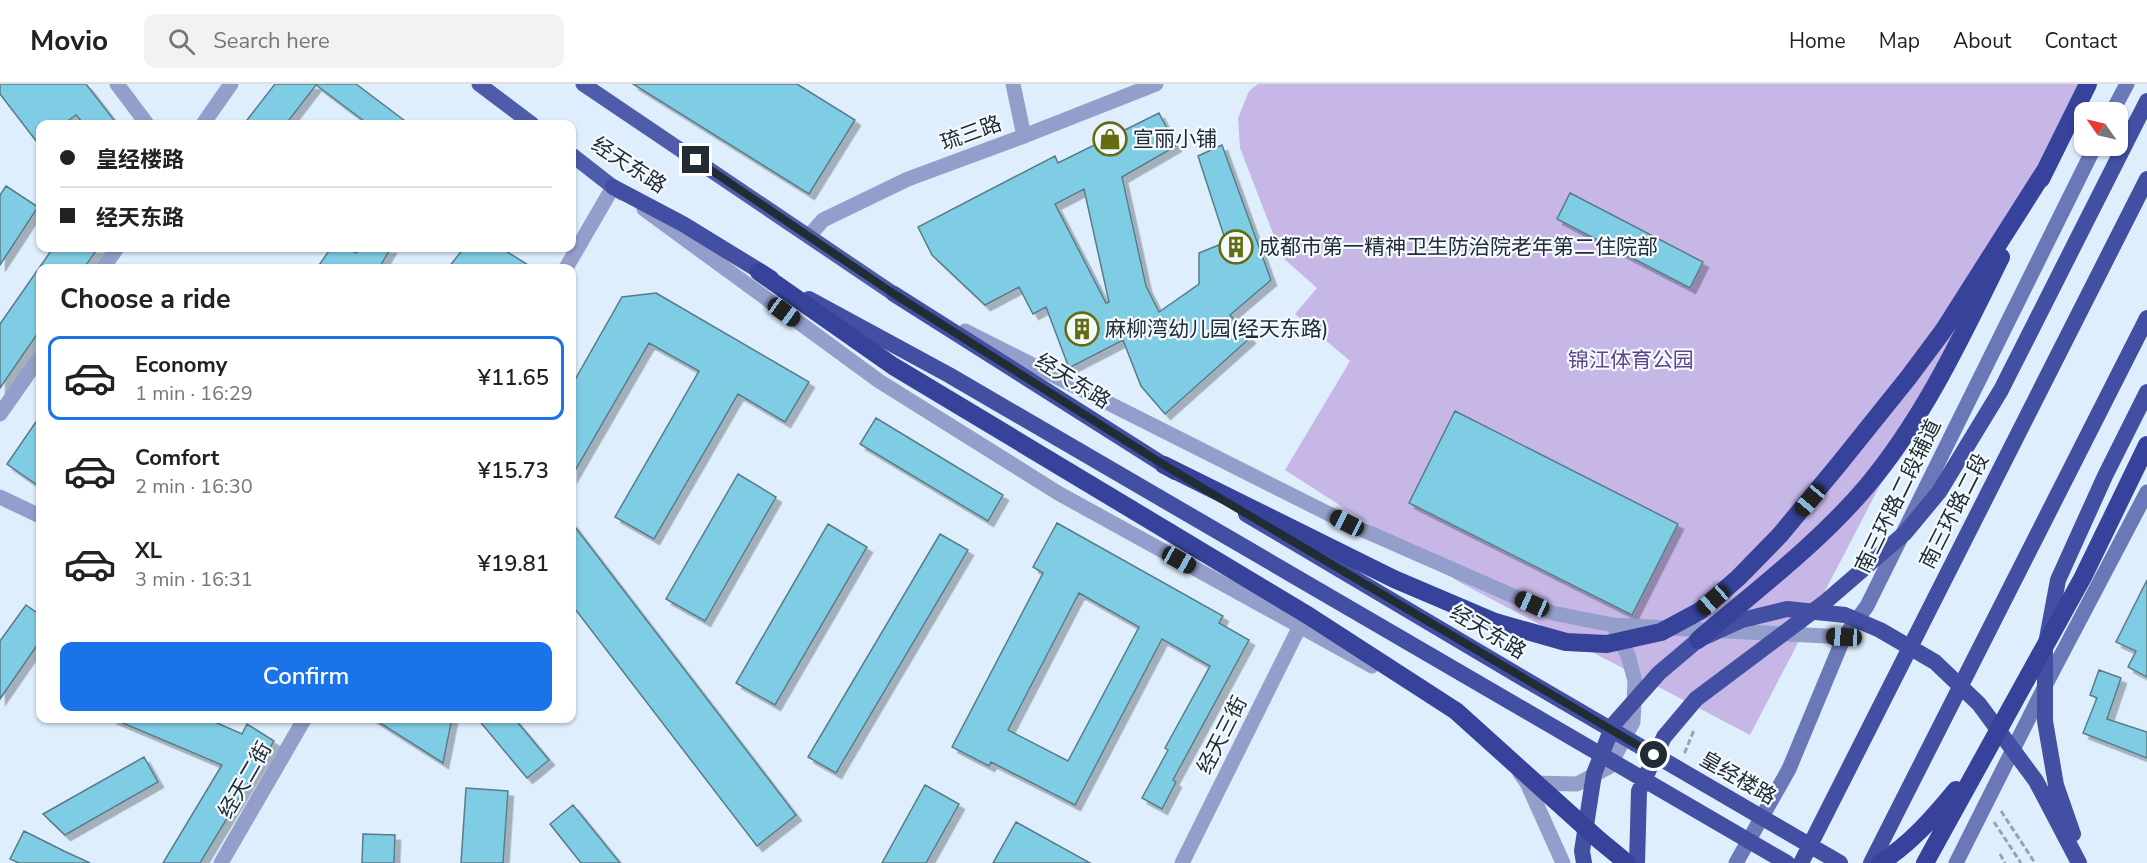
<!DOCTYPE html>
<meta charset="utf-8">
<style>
body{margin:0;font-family:"Nunito Sans","Noto Sans SC",sans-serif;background:#f2f2f2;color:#222;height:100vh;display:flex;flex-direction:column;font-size:22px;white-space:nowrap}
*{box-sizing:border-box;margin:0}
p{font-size:20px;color:#767676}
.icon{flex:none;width:33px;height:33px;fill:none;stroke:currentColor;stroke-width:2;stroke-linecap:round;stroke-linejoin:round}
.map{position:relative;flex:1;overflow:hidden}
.drawer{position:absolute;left:36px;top:180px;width:540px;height:459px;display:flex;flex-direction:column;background:#fff;border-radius:12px;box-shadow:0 2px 4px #0004}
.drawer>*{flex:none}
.top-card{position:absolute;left:36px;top:36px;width:540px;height:132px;border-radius:12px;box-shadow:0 2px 4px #0004;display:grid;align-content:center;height:132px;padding:0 24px;background:#fff}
.needle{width:39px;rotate:304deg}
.tools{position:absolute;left:2074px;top:18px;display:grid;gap:12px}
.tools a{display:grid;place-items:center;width:54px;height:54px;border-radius:12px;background:#fff;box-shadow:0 2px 4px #0004;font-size:30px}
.end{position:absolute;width:27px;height:27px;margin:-14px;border:8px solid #222c35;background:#fff;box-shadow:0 0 0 3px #fff}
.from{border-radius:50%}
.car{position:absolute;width:18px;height:36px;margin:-18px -9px;border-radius:8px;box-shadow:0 0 4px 2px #0007;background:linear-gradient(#222 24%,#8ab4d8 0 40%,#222 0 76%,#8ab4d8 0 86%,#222 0)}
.top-card b{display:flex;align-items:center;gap:21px;height:57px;font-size:22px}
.top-card b+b{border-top:2px solid #e0e0e0}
.top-card i{width:15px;height:15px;background:#222}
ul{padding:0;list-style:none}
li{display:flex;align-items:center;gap:18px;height:84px;margin:0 12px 9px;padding:0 12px;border:3px solid transparent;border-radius:12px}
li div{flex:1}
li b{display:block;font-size:22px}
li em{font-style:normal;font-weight:600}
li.on{border-color:#1a73e8}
li>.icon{width:54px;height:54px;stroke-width:1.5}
h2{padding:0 24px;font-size:27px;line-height:72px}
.button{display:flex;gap:12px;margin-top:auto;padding:12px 24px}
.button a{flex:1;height:69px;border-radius:12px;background:#1a73e8;color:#fff;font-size:24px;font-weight:600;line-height:69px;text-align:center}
header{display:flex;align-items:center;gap:36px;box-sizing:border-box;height:84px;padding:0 30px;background:#fff;border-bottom:2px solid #e0e0e0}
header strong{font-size:28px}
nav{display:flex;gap:33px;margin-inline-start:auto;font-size:21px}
.search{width:420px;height:54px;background:#f2f2f2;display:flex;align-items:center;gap:15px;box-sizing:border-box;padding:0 21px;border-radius:12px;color:#767676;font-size:22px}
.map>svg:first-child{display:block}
.green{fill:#c7b7e7}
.building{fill:#7fcce5;stroke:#587c88;stroke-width:1.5;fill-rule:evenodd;filter:url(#shadow)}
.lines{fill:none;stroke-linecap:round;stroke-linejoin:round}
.path{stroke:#96a4b1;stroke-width:3;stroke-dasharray:6 3;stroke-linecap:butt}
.minor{stroke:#939fca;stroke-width:15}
.tertiary{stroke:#939fca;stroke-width:15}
.secondary{stroke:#6a78b7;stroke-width:15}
.primary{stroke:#4e5ca9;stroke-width:15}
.trunk{stroke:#424fa2;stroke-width:16}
.motorway{stroke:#37429b;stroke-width:18}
.route{stroke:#222c35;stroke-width:8}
.labels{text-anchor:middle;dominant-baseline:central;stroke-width:4.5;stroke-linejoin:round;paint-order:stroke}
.street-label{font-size:21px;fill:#222c35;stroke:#f4f9fe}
.poi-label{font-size:21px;fill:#222c35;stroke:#f4f9fe;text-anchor:start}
.park-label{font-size:21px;fill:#60458c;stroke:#f4f9fe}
</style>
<header>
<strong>Movio</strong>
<div class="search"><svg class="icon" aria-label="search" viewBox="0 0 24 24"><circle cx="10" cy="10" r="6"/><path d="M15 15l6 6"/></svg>Search here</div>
<nav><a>Home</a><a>Map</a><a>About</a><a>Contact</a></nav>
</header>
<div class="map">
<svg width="2147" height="779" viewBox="0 0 2147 779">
<defs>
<filter id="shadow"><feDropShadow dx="5.5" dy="5.5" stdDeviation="0" flood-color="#0004"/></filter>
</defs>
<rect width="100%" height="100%" fill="#deeefd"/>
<path class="green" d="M1258,0H2089L1750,651L1459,498L1285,386L1350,277L1295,230L1317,204L1282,173L1240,64L1238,34L1249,7Z"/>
<path class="building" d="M0,0H86L117,40H84L76,31L64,40H40V62L0,10Z
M275,0H356L409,40H368L316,1L286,40H244Z
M633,0H797L855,36L809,110Z
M1159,29L1176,62L1122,93L1146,202L1159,228L1199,200V169L1226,158L1198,72L1222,61L1271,196L1230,231L1250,254L1165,330L1141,302L1123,256L1069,284L1046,223L1033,230L1019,203L985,221L932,171L918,143L1055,72L1058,79ZM1084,105L1109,218L1106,219L1055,120Z
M6,102L38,123L0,181V111Z
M1570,109L1703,178L1690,204L1557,135Z
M53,164H98L84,184H40V246L0,304V240Z
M331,164H347L356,169L359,164H391L379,184H317Z
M464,164H501L533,184H448Z
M656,209L809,298L785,338L738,310L654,455L615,433L699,287L649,259L572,392V301L622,213Z
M1455,327L1678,440L1632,531L1409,419Z
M40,332V403L7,380Z
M876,334L1003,411L988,437L860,360Z
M738,390L776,413L705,537L666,515Z
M572,439L796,731L757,762L572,521Z
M1057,439L1223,532L1219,539L1249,556L1173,696L1176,698L1162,725L1142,714L1168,666L1165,664L1210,582L1162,555L1075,721L991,678L989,682L952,663L1043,489L1033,483ZM1079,509L1139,543L1068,677L1008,646Z
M828,440L867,463L775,621L736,599Z
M940,450L968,466L836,689L808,673Z
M2147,496V593L2128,583L2136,567L2116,558Z
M26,521L40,531V557L0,615V557Z
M2099,586L2121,594L2107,635L2147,648V674L2083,649L2097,614L2090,611Z
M111,634H206L242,650L247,640L274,657L200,779H163L222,681Z
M372,634H452L443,679Z
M477,634H514L549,676L527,694Z
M144,673L158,698L65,751L43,730Z
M925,701L959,720L926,779H882Z
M466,704L508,707L503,779H461Z
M573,721L620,779H581L550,740Z
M1016,738L1090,779H993Z
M24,747L64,767L90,779H19L10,775Z
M363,750L395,751L394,779H362Z"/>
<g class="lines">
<path class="path" d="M1686,669L1685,668L1694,646
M2001,727L2035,779
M1994,738L2021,779
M2000,770L2005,779"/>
<path class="minor" d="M117,0L147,40
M1013,0L1024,52
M203,40L231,0
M103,184L117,164
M0,330L40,273
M0,413L40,432"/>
<path class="tertiary" d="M644,125L879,297L1058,409L1372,582
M809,152L823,136L908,95L1024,52L1156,0
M566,184L613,103L622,109
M965,247L1347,439L1552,529L1613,541L1844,553
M1520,689L1527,699L1563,779
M1530,699L1577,700L1609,683L1633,638L1635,597L1628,571L1616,548
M221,779L305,634
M1182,779L1300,542"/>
<path class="secondary" d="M2112,28L2127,0
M1736,779L1789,685L1844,553L1867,522L2095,62
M1956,779L2046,600L2147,408"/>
<path class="primary" d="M479,0L532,40
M583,0L894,210
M572,71L613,103"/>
<path class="trunk" d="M613,103L683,140L771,194
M894,210L1175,388
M809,215L949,291L1787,779
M1246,430L1521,593L1840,779
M2073,750L2056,701L2045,637V565L2058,496L2105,392L2147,308
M1584,779L1582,767L1594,690L1613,641L1659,589L1698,556L1742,536L1787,525L1845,531L1880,546L1935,578L1979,620L2036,697L2079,779
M1637,779L1639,707L1664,653L1696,615L1824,519L1905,449L1939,408L2001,306L2147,17
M1801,779L2147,95
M1871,779L2147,234"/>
<path class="motorway" d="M2041,95L2088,0
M759,188L893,282L1309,532L1456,627L1598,755L1627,779
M1164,381L1394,495L1495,538L1566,558L1607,560L1661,548L1700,527L1738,494L1780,451L1839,380L1908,294L1943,247L2046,85
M1698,556C1755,507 1818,460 1867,402C1924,334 1962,252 2001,173
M1880,779C1910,760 1934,733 1956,706
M1925,779L2083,493L2147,361"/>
</g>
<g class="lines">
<path class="route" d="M696,76L894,210L1164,381L1654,671"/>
</g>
<defs>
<symbol id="shop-ring" viewBox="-11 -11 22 22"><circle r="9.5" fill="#f4f9fe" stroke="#646c10" stroke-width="1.5"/><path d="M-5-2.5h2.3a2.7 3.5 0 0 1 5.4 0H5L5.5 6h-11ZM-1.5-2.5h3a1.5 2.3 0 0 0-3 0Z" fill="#646c10"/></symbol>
<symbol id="building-ring" viewBox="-11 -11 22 22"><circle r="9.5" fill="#f4f9fe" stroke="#646c10" stroke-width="1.5"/><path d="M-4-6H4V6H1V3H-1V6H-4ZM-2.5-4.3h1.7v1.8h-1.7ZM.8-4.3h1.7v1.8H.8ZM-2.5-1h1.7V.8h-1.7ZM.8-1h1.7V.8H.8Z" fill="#646c10"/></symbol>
</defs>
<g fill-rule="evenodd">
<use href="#shop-ring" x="1091" y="36" width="38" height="38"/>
<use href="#building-ring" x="1217" y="144" width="38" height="38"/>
<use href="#building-ring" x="1063" y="226" width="38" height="38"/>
</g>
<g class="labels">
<g class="street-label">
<text transform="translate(971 49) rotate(-20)">琉三路</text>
<text transform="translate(629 81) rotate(33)">经天东路</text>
<text transform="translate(1073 297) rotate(32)">经天东路</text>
<text transform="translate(1898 412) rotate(-64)">南三环路二段辅道</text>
<text transform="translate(1954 427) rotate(-63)">南三环路二段</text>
<text transform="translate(1488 548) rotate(31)">经天东路</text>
<text transform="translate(1222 651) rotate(-63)">经天三街</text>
<text transform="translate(1738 694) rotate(30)">皇经楼路</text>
<text transform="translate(245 696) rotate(-60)">经天二街</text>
</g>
<g class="poi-label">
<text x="1133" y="55">宣丽小铺</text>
<text x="1259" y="163">成都市第一精神卫生防治院老年第二住院部</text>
<text x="1105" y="245">麻柳湾幼儿园(经天东路)</text>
</g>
<g class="park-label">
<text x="1631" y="276">锦江体育公园</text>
</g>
</g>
</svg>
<div class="tools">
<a><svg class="needle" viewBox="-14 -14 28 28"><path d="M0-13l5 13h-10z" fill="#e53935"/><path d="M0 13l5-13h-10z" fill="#767676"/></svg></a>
</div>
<i class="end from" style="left:1654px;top:671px"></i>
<i class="end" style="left:696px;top:76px"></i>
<i class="car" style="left:784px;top:228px;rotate:126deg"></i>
<i class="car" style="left:1810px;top:416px;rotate:220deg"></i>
<i class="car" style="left:1347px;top:439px;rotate:297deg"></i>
<i class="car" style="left:1179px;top:476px;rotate:119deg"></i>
<i class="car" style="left:1713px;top:516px;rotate:229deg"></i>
<i class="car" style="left:1532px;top:520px;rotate:294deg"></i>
<i class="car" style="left:1844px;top:553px;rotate:273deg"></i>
<div class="top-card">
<b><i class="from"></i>皇经楼路</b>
<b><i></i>经天东路</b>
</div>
<section class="drawer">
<h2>Choose a ride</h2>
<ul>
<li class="on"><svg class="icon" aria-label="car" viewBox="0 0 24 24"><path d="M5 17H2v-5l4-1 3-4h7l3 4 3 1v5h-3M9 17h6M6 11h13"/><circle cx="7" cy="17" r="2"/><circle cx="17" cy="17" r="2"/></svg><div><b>Economy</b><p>1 min · 16:29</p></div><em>¥11.65</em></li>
<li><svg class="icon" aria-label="car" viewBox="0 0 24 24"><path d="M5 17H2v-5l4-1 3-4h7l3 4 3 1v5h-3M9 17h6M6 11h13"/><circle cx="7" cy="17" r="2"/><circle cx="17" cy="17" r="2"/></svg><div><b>Comfort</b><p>2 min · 16:30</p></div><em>¥15.73</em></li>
<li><svg class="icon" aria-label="car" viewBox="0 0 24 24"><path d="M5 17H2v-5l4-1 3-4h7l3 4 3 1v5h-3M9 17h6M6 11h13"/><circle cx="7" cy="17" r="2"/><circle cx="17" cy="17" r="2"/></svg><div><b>XL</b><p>3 min · 16:31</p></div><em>¥19.81</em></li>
</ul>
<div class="button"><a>Confirm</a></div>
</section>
</div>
